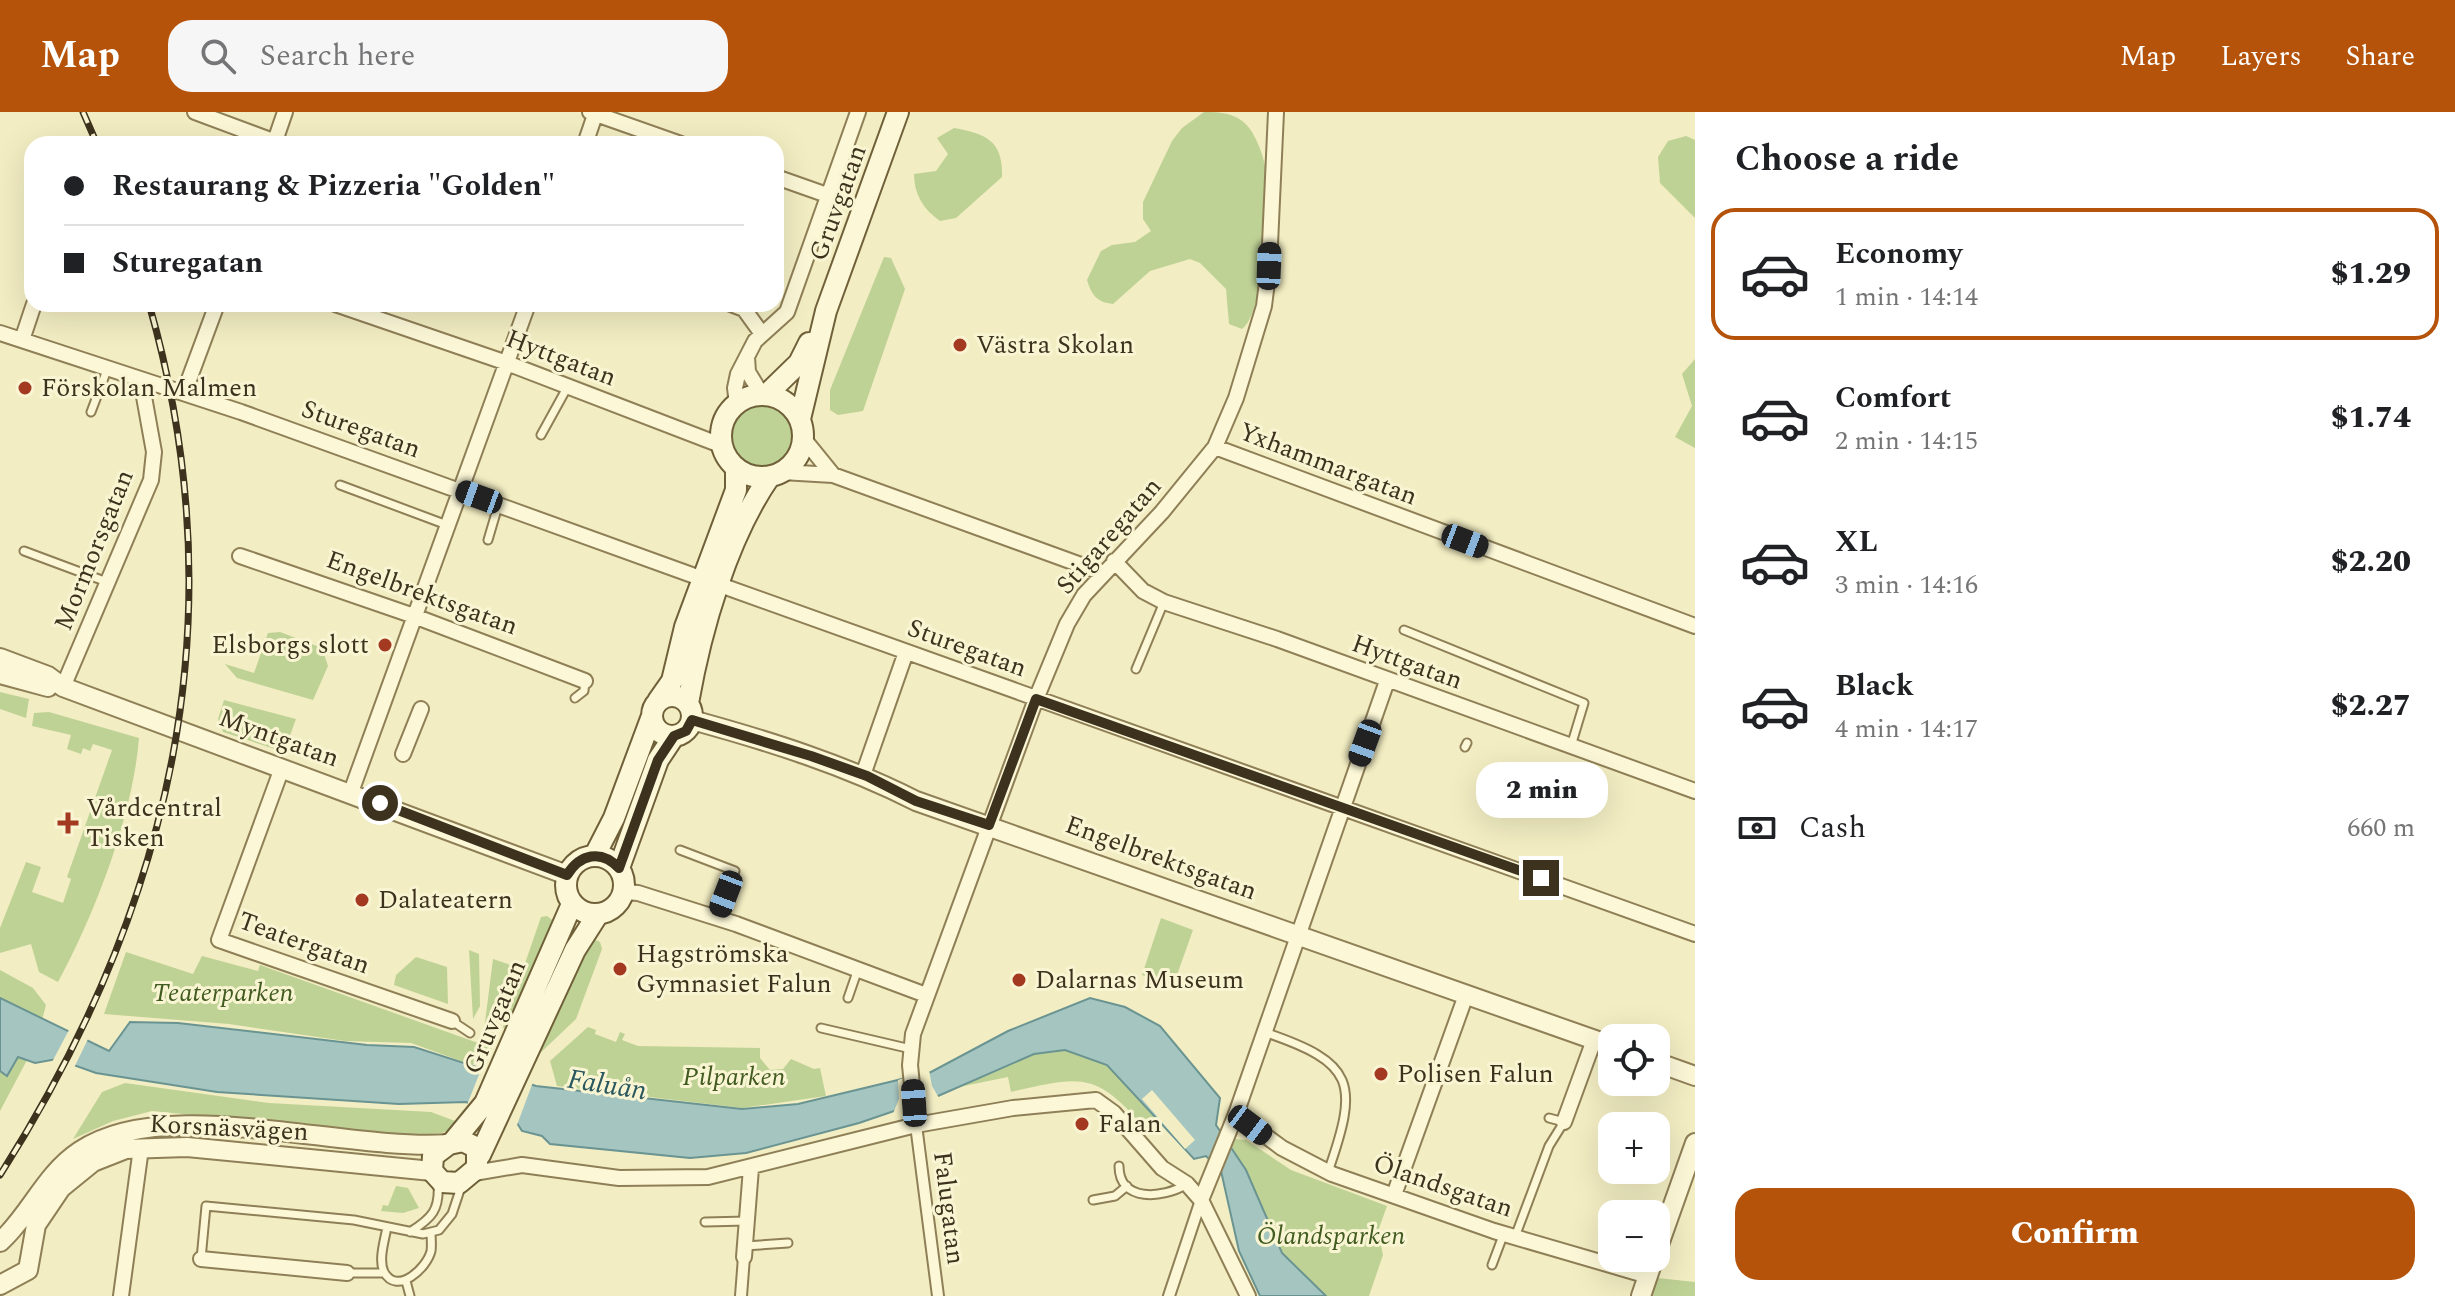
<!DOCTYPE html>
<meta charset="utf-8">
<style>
body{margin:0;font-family:Spectral,serif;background:#f6f6f6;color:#202124;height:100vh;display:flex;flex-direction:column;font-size:30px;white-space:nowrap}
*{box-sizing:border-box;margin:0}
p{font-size:26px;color:#757577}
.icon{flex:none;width:44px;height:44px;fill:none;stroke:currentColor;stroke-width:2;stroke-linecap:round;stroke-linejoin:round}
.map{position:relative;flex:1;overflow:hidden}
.drawer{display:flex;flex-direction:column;background:#fff;width:760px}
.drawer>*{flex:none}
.guide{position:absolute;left:24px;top:24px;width:760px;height:176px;border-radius:24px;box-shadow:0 8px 32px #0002;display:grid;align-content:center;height:176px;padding:0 40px;background:#fff}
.buttons{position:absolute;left:1598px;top:912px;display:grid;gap:16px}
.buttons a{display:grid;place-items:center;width:72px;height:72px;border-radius:16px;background:#fff;box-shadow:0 8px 32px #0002;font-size:40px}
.end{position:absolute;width:36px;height:36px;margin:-18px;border:10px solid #3d321d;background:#fff;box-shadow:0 0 0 4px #fff}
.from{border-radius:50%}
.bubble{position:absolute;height:56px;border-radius:24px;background:#fff;box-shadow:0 8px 32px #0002;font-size:26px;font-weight:800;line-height:56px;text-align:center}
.car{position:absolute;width:24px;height:48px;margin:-24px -12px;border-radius:10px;box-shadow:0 0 6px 2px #0007;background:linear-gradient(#222 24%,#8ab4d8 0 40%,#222 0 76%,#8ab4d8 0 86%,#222 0)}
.guide b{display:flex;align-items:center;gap:28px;height:76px;font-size:30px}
.guide b+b{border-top:2px solid #e0e0e0}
.guide i{width:20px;height:20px;background:#202124}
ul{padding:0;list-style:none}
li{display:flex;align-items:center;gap:24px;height:132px;margin:0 16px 12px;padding:0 24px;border:4px solid transparent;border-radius:24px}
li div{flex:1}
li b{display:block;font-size:30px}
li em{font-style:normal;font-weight:800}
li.selected{border-color:#b45309}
li>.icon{width:72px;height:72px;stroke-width:1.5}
h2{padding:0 40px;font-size:36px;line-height:96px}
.pay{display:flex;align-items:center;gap:20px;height:88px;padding:0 40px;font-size:30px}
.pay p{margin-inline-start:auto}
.action{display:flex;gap:16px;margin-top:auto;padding:16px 40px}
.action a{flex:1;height:92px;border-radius:24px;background:#b45309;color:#fff;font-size:32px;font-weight:800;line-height:92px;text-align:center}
header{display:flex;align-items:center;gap:48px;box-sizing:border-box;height:112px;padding:0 40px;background:#b45309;color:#fff}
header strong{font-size:38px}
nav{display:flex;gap:44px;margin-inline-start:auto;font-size:28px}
.search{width:560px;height:72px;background:#f6f6f6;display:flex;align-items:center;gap:20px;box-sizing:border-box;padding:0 28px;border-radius:24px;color:#757577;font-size:30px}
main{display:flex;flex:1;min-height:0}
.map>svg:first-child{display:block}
.green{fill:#bfd295}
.water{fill:#a5c5c1;stroke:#6a9492;stroke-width:2}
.pier{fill:#f2edc2}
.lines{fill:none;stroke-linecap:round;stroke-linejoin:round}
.service-casing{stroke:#8f7f57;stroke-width:11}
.pedestrian-casing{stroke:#8f7f57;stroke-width:14}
.minor-casing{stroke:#8f7f57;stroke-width:18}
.tertiary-casing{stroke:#8f7f57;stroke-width:22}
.secondary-casing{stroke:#70603a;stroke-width:24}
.service{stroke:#fcf8d7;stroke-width:7}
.pedestrian{stroke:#fcf8d7;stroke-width:10}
.minor{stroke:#fcf8d7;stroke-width:14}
.tertiary{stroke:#fcf8d7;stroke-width:18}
.secondary{stroke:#fcf8d7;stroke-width:20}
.rail-casing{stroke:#3d321d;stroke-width:7}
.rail{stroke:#f9f5d3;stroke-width:4;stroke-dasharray:12;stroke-linecap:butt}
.route{stroke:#3d321d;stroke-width:10}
.poi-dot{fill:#a43921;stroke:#f9f5d3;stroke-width:3}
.labels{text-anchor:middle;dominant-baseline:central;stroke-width:6;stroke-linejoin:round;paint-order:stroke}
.street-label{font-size:26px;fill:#3d321d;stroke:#f9f5d3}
.poi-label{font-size:26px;fill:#3d321d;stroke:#f9f5d3;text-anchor:start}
.park-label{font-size:26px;font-style:italic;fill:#425b21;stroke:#f9f5d3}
.water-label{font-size:28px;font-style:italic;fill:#2b585e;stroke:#f9f5d3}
</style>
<header>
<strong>Map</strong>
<div class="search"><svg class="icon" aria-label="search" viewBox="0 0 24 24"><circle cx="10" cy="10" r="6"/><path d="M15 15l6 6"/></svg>Search here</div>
<nav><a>Map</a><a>Layers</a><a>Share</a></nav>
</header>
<main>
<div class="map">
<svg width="1695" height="1184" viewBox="0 0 1695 1184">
<rect width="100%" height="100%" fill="#f2edc2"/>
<path class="green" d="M1204,0C1224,0 1241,2 1252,20C1259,32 1265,48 1266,61C1270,90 1265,201 1242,217L1229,212L1226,177L1200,151L1190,147L1150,159L1113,192C1097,190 1092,184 1087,168L1101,139L1112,133L1135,130L1151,119L1143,107V90L1172,29L1182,16Z
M954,16C987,22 1003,29 1002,65L956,106L940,109C923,97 914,82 914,62L936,59L948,42L937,26Z
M1686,24L1695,28V106L1660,71L1658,45L1668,29Z
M884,145L891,146L905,177L863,299L838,303L830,298V278Z
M1695,247V336L1675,325L1692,294L1682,262Z
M731 323a32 32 0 1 1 64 0a32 32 0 1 1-64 0Z
M280,520L322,536L328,554L313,588L237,566L225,552L254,561L268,521Z
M0,580L29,587L26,606L0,597Z
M224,588L296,607L284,640L223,620L218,607Z
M49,600L139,626C133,703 95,802 58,870L39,860L31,832L0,841V816L26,750L41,755L32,780L63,791L71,767L67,765L112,638L93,632L90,639L83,636L81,642L67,637L71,623L32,614L34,601Z
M547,804L555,810L506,919L503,915L541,805Z
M1161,806L1193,818L1173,874L1142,863Z
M593,827L600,830L602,837L576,907L536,945L583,841Z
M469,838L479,842L480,894L473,907Z
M126,840L193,862L202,844L258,859L260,853L492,936L472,953L411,931L345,929L229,912L104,902Z
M416,845L447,855L448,892L394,873L396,863Z
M493,847L517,855L490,929L483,926Z
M0,858L33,876L46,893L42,908L0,886Z
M588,915L596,918L595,922L616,930L620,920L625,922L622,928L638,934L760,936V946L770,958L783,957L791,947L814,957L820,956L826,984L742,996L557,974L550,949Z
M1065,938L1107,953L1159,1009L1147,1019C1097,960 1084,963 1011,980L1008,965L954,976L1034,942Z
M17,945L27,948L0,999V959L7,963Z
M125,971L269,991L431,1000L463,1012L442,1021L411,1024L152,999L113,1009L73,1027L102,980Z
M1235,1027L1246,1028L1291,1058L1387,1094L1378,1119L1383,1143L1369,1184H1326L1282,1141L1246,1058L1232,1035Z
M396,1074L408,1076L419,1096L403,1101L381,1099L383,1093L388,1094Z
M1658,1166L1695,1170V1184H1649Z"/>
<path class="water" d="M0,886L109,939L130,910L178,911L367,933L414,935L536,974L742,997L798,992L931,960L1008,919L1090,886L1125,895L1160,914L1220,986L1216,1013L1246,1058L1282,1141L1326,1184H1260L1239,1139L1221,1059L1206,1044L1194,1047L1107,953L1065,938L1034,942L938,984L859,1011L746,1041L690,1046L550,1032L542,1024L522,1019L517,1011L466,990L399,992L217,980L96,961L57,947L35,951L18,945L7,964L0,959Z"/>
<path class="pier" d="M70,916L89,925L73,958L51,952Z
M482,955L533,970L517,1013L467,993Z
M929,958L932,974L939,986L892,1004L899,987L898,968Z
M1152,978L1195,1028L1185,1037L1142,987Z"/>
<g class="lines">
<defs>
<path id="service" d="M91,300L107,258
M541,323L568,274
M340,373L447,413
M488,428L498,394
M24,439L107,470
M1404,518L1584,591L1571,634
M1136,557L1164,490
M575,586L584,579L585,569
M1465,635L1467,631
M680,738L735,759L717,806
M848,886L858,857
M452,909L470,921
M821,916L911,937
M1264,920C1356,951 1359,971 1328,1060
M1119,1054C1119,1091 1164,1086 1185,1073
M1093,1088L1115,1084L1127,1074
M705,1110L747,1109
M387,1115C385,1127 378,1148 384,1160C397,1184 427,1156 431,1139C432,1134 431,1126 431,1120
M410,1120C432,1106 440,1098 438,1071
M1515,1125L1549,1034L1564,1010L1549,1006
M745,1134L788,1131
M201,1147L206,1094L354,1108L423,1122L439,1118L452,1102L462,1072
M1492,1153L1504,1121
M347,1161H384
M406,1169L410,1184"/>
<path id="pedestrian" d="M916,1013L938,1184
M741,1184L744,1145
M1169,1184L1201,1088"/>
<path id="minor" d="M195,0L281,32
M590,0L681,32
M274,32L285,0
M585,32L596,0
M776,65L827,83
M335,192L507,251L723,334
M731,192L744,197L762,222
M0,221L241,300L703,467
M22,228L34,192
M747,245L748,260L762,283
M184,281L217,192
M737,292L735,276L738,262L755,229L787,200L858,0
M803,326L833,363
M1215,335L1695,514
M782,360L833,363L1103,461
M240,444L414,504L585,569
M1114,449L1143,479L1164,490L1277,527L1695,679
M720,473L1695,822
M63,575L151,368L154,340L141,268
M403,642L421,597
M282,656L219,828L452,909
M863,663L906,540
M351,680L528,192
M624,780L638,781L736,812L926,883
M1236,1002L1282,1036L1332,1062L1494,1119L1648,1164
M1564,1010L1594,928
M916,1013L910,953L913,922L1036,587L1067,512L1084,483L1162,400L1215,335L1236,286L1264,194L1269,154L1276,0
M474,1061L522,1053L619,1066L708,1065L916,1013L1013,996L1096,988L1114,1001L1162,1056L1187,1072L1201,1088L1248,1184
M1394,1083L1466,883
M1201,1088L1236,1002L1387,569
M744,1145L751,1056
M201,1147L347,1161
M121,1184L141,1036"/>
<path id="tertiary" d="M0,546L48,564L63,575L567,763
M0,562L48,575
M692,608C769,629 845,653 916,689L1612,934
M1656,950L1695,964
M0,1130C31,1102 44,1063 80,1039C166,981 344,1040 449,1032
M1656,1141L1695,1031
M0,1173L28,1158L36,1113L61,1076L93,1050L126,1037L187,1035L432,1059
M1641,1184L1654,1146"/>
<path id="secondary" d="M766,283L799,251L809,231
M721 324a41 41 0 1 1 82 0a41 41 0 1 1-82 0Z
M800,307L826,199L898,0
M652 604a20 20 0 1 1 40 0a20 20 0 1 1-40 0Z
M658,589L672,569L685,515L736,378V356
M688,591C701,517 727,426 770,364
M595,743L614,706L652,604
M566 773a29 29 0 1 1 58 0a29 29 0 1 1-58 0Z
M619,756L658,648L674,624
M463,1029L477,1036V1056L459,1071L442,1070L432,1059L433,1044L449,1032Z
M452,1031L485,991L572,792
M480,1043L575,838L598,802"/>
</defs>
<use href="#service" class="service-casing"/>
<use href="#pedestrian" class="pedestrian-casing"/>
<use href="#minor" class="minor-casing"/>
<use href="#tertiary" class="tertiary-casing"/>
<use href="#secondary" class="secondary-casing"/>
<use href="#service" class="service"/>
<use href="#pedestrian" class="pedestrian"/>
<use href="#minor" class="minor"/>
<use href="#tertiary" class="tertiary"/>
<use href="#secondary" class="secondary"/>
<defs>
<path id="rail" d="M83,0L97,32
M0,1063C172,793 239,505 149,192"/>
</defs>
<use href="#rail" class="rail-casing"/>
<use href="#rail" class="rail"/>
</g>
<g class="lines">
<path class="route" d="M380,691L567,763C580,742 601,737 619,756L658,648L674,624L686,619L692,608L811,644L867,664L916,689L989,713L1036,587L1541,766"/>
</g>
<g class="poi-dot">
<circle cx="960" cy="233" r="8"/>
<circle cx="25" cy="276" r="8"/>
<circle cx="385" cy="533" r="8"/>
<path d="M64 699h8v8h8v8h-8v8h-8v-8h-8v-8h8z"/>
<circle cx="362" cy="788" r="8"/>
<circle cx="620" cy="857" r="8"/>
<circle cx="1019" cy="868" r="8"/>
<circle cx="1381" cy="962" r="8"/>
<circle cx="1082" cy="1012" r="8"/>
</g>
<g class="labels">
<g class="street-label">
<text transform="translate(838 91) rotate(-70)">Gruvgatan</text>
<text transform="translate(561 246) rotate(21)">Hyttgatan</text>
<text transform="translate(361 317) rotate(20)">Sturegatan</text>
<text transform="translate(1328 352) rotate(21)">Yxhammargatan</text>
<text transform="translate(1109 424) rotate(-49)">Stigaregatan</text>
<text transform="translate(94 438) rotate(-68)">Mormorsgatan</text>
<text transform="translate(422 481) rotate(20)">Engelbrektsgatan</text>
<text transform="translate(967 536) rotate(20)">Sturegatan</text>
<text transform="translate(1407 550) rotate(20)">Hyttgatan</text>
<text transform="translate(279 626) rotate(20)">Myntgatan</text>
<text transform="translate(1161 746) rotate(20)">Engelbrektsgatan</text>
<text transform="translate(304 831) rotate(20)">Teatergatan</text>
<text transform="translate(495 905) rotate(-67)">Gruvgatan</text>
<text transform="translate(229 1016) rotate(3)">Korsnäsvägen</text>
<text transform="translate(1443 1074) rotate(19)">Ölandsgatan</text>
<text transform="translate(949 1096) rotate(83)">Falugatan</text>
</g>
<g class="poi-label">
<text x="976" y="233">Västra Skolan</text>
<text x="41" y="276">Förskolan Malmen</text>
<text x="369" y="533" text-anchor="end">Elsborgs slott</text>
<text x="86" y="696">Vårdcentral<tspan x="86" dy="30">Tisken</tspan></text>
<text x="378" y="788">Dalateatern</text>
<text x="636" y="842">Hagströmska<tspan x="636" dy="30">Gymnasiet Falun</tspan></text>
<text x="1035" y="868">Dalarnas Museum</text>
<text x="1397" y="962">Polisen Falun</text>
<text x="1098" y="1012">Falan</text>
</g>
<g class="park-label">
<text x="223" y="881">Teaterparken</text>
<text x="734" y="965">Pilparken</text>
<text x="1331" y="1124">Ölandsparken</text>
</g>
<g class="water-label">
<text transform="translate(607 973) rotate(9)">Faluån</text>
</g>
</g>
</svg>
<div class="buttons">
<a><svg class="icon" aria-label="locate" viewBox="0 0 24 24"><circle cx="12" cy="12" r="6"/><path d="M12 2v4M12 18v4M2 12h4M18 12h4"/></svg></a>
<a>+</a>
<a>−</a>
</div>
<i class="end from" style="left:380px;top:691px"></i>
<i class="end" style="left:1541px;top:766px"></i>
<div class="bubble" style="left:1476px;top:650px;width:132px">2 min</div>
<i class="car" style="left:1269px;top:154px;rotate:2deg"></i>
<i class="car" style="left:479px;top:385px;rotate:290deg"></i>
<i class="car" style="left:1465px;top:429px;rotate:111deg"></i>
<i class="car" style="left:1365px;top:631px;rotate:200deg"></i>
<i class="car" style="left:726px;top:782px;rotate:201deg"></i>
<i class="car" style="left:914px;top:991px;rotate:356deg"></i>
<i class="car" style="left:1250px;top:1013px;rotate:127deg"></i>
<div class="guide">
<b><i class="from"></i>Restaurang &amp; Pizzeria &quot;Golden&quot;</b>
<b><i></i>Sturegatan</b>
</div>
</div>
<section class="drawer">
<h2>Choose a ride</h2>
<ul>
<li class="selected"><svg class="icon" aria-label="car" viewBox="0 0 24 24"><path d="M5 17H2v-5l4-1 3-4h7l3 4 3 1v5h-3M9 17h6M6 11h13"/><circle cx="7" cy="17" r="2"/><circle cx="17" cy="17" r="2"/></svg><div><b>Economy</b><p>1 min · 14:14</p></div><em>$1.29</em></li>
<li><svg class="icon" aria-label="car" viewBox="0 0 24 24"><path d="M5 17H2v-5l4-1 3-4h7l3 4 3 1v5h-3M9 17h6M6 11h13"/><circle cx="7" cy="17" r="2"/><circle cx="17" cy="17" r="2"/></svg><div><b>Comfort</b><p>2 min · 14:15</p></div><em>$1.74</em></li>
<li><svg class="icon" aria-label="car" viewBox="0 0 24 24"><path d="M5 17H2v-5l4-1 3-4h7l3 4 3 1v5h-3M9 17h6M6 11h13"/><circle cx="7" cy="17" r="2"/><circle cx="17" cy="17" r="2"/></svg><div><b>XL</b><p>3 min · 14:16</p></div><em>$2.20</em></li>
<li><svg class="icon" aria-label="car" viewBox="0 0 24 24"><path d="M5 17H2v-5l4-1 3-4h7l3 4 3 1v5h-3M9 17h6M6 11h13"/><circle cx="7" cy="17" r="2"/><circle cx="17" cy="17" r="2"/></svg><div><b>Black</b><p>4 min · 14:17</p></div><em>$2.27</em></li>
</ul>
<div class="pay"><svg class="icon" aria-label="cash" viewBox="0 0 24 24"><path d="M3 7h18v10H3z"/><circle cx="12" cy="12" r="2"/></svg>Cash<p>660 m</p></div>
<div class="action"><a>Confirm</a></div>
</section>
</main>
